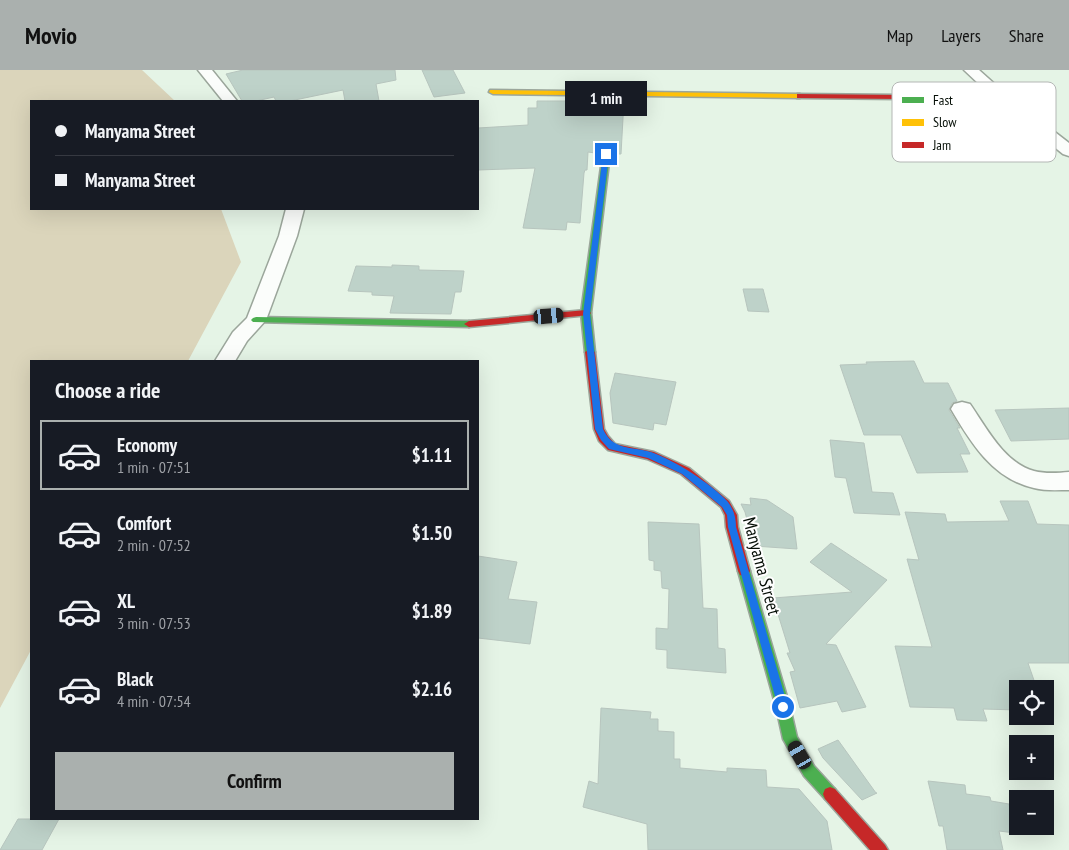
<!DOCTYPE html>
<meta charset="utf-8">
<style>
body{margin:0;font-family:"PT Sans Narrow",sans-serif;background:#242831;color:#f1f3f6;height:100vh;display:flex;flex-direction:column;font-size:19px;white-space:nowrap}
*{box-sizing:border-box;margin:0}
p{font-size:16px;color:#9ea1a6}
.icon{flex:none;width:28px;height:28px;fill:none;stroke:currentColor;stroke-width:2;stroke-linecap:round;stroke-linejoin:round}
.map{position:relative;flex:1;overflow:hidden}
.side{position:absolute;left:30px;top:290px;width:449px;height:460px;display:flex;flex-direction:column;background:#171b24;border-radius:0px;box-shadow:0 5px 20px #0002}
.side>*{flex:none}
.banner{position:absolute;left:30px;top:30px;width:449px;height:110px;border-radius:0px;box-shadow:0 5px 20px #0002;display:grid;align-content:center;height:110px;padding:0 25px;background:#171b24}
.tools{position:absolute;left:1009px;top:610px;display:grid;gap:10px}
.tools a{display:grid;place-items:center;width:45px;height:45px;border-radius:0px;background:#171b24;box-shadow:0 5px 20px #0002;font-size:25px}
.end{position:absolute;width:22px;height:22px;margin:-11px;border:6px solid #1a73e8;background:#fff;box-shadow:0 0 0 2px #fff}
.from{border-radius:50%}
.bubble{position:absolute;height:35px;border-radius:0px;background:#171b24;box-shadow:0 5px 20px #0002;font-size:16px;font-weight:700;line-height:35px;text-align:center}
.car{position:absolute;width:15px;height:30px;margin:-15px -8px;border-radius:6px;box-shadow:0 0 4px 1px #0007;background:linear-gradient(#222 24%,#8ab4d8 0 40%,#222 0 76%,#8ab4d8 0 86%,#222 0)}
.banner b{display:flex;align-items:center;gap:18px;height:48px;font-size:19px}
.banner b+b{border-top:1px solid #363941}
.banner i{width:12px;height:12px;background:#f1f3f6}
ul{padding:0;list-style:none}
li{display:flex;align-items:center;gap:15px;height:70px;margin:0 10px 8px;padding:0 15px;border:2px solid transparent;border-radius:0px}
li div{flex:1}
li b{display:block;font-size:19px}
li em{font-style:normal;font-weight:700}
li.on{border-color:#aab0ae}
li>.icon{width:45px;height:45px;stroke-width:1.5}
h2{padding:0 25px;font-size:22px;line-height:60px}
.primary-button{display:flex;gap:10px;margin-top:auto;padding:10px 25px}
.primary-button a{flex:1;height:58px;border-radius:0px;background:#aab0ae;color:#111;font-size:20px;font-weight:700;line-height:58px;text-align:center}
header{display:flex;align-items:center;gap:30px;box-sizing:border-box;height:70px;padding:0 25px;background:#aab0ae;color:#111}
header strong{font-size:24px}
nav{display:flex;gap:28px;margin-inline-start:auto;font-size:18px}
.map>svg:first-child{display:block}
.green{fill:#dbd5bb}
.building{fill:#bed2c9;stroke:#b7c5be}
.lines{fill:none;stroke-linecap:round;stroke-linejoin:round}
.street-casing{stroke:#9ba69b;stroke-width:3}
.fast-casing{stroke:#9ba69b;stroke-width:3}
.slow-casing{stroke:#9ba69b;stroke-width:3}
.jam-casing{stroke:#9ba69b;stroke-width:3}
.street{fill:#fbfdfb;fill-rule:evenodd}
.fast{fill:#4caf50;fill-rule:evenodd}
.slow{fill:#ffc107;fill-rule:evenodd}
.jam{fill:#c62828;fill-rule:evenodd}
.route{fill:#1a73e8}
.labels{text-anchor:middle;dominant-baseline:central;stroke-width:4;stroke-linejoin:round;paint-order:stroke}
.street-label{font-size:18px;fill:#060f07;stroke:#fff}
.key{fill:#fff;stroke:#b4b7b5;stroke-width:1}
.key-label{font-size:14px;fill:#060f07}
</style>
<header>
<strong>Movio</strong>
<nav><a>Map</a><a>Layers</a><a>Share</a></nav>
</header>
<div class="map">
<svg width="1069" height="780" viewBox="0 0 1069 780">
<rect width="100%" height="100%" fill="#e5f4e6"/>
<path class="green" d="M0,0H142L175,31H31V139H221L241,192L188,291H31V580L0,638Z"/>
<path class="building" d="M243,0H395L396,10L376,14L379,31H345L343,20L290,31H276L274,27L256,31H242L226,4Z
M422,0H453L465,23L434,27Z
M575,29L624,30L621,84H618L614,78L607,76L598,78L595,83L588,82L587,100H585L584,103L580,153L567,152L566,160L523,158L535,98L478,100V58L528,55V38H537V31H575Z
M392,195L419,196V200L464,201L461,222H455L451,244L390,243L394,226L372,225V222L348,221L356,196L392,197Z
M743,219H763L769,242L748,241Z
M914,291L924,313H948L957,331L952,333L949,340L960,358H957L970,384H960L968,402L917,403L901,365H864L840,295L867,294L866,292Z
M615,303L676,312L666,355L654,353L653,360L613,353L610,323Z
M1069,338V369L1011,371L995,340Z
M830,370L864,373L872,422L893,423L900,445L854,443L846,408L835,407Z
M750,428L767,430L793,447L797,479L754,476L745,442L741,434L751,435Z
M1000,431H1028L1037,454L1069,455V593H1028L1037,619H1018V640L983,639L987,651L957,650L954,638L910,637L895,576L932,577L907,489L919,490L905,442L945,444L947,452L1009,451Z
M648,452L699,454L703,538L717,539L718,578L725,579L726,603L667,598V580L656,579V558L668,559L669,519L662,518L661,501L654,500V491L649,490Z
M831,473L887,510L826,574L836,575L866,637L842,642L837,631L800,638L790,602L795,601L787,583H790L773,528L852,522L810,492Z
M478,486L517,492L508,529L537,532L530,574L478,568Z
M601,638L651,642L650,649H658V661L674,662V689H680V698L727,702V698L766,700L767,717L799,719L827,751L832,780H648L647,754L583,737L589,711L598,714Z
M838,670L876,723H877L862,730L823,688L818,679Z
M928,711L965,715L966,724L990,727L991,731L1009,734L1015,763L999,761L1003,780H947L943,756H939Z
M18,749H59L42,780H0Z"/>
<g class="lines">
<defs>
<path id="street" d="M198,0H212L237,31H223Z
M964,0H979L1007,25L1069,73V86L1063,84L997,31Z
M286,139H304L297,166L266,250L247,271L235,291H215L233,262L247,248L279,166Z
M962,332L970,334C986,357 1004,393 1034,401C1045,404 1058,403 1069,402V420C1057,420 1045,421 1034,418C993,409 971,373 951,339L954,334Z"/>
<path id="fast" d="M603,82L610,84L591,243L595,282L590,285L585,282L581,243Z
M256,247L469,251L474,254L469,257L253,252L251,250L253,248Z
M744,496L748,497L750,501L790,637L797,667L814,696L835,719L837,724L835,729L830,731L825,729L804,706L783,669L776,637L738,501L740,497Z"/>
<path id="slow" d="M490,20L800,24L804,26L800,28L493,24L489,22Z"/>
<path id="jam" d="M797,24L1002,26L1006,28L1002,30L800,28H797Z
M586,240L589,241L591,243L589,245L469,257L464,254L469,251Z
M590,279L595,282L604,359L608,366L615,374L654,382L689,398L729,431L737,445L738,457L750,501L748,505L744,506L740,505L738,501L726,457L725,445L721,437L681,404L647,389L608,380L599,371L594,359L585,282Z
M830,717L835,719L885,775L888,780H870L825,729L823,724L825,719Z"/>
</defs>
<use href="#street" class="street-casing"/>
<use href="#fast" class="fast-casing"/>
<use href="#slow" class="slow-casing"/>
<use href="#jam" class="jam-casing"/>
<use href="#street" class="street"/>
<use href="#fast" class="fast"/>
<use href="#slow" class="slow"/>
<use href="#jam" class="jam"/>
</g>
<path class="route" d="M606,82L609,84L590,244L603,359C613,381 631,376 651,382C674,390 712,414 728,432C734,440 736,448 736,457L788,637L783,642L778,637L728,457L727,445L722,437L682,404L648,388L609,379L601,370L595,359L583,244L603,84Z"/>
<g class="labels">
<g class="street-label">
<text transform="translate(762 496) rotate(75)">Manyama Street</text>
</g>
</g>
<rect x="892" y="12" width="164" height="80" rx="8" class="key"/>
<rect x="902" y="27" width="22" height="6" fill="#4caf50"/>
<rect x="902" y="49" width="22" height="7" fill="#ffc107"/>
<rect x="902" y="72" width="22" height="6" fill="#c62828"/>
<g class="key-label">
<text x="933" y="35">Fast</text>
<text x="933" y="57">Slow</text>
<text x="933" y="80">Jam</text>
</g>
</svg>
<div class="tools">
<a><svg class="icon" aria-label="locate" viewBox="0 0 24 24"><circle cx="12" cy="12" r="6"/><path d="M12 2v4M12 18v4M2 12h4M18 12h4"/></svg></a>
<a>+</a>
<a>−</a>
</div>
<i class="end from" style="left:783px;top:637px"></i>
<i class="end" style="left:606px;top:84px"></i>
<div class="bubble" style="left:565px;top:11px;width:82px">1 min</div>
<i class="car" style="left:549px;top:246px;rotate:85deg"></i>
<i class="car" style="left:800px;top:685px;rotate:330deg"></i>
<div class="banner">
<b><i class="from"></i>Manyama Street</b>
<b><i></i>Manyama Street</b>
</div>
<section class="side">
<h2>Choose a ride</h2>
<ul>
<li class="on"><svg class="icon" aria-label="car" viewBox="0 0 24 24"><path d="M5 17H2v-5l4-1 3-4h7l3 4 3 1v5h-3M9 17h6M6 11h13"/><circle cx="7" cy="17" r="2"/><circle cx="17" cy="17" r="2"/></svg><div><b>Economy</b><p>1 min · 07:51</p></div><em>$1.11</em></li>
<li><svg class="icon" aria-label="car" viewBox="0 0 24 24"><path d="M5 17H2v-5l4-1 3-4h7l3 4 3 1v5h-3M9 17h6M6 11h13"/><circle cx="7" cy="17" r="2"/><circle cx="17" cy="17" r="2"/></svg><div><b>Comfort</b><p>2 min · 07:52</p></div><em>$1.50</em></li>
<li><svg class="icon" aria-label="car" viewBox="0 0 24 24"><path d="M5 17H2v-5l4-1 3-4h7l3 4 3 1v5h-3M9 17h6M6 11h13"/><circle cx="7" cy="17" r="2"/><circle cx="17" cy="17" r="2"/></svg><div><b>XL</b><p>3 min · 07:53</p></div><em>$1.89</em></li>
<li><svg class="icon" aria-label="car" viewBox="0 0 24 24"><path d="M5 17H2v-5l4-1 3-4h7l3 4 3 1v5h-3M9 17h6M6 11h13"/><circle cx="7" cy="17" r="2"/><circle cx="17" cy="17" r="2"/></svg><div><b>Black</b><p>4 min · 07:54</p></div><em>$2.16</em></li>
</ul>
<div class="primary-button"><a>Confirm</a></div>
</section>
</div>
